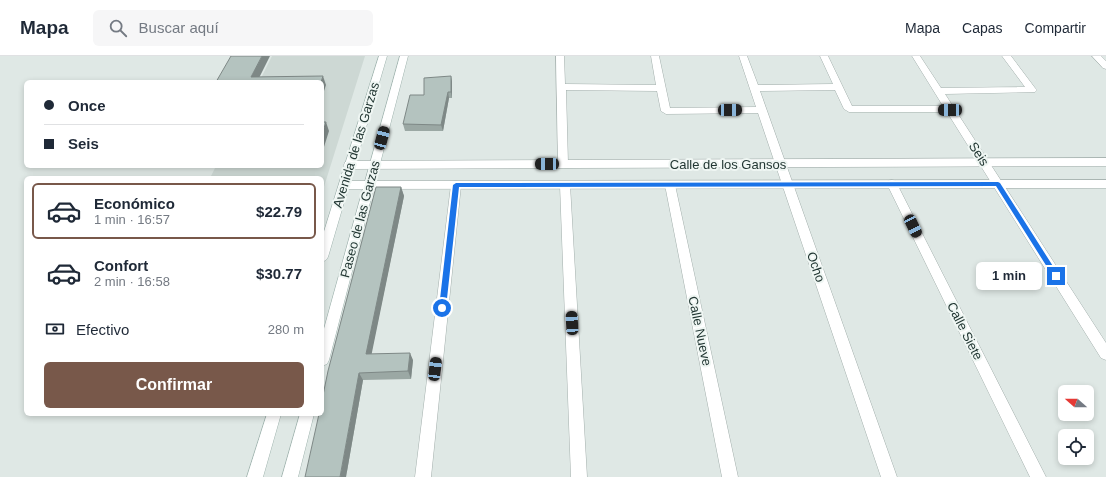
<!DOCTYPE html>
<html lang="es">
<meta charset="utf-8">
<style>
body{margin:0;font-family:Helvetica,sans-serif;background:#f6f6f7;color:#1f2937;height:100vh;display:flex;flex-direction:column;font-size:15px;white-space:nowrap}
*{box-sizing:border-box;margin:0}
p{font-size:13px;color:#747a83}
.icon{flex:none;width:22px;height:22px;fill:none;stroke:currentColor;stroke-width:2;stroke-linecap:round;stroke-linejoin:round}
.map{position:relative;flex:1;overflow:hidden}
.details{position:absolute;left:24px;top:120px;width:300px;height:240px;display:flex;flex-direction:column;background:#fff;border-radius:6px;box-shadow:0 2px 6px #0003}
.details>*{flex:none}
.top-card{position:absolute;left:24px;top:24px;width:300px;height:88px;border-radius:6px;box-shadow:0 2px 6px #0003;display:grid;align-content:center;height:88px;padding:0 20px;background:#fff}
.needle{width:26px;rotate:291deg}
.controls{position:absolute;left:1058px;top:329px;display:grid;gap:8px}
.controls a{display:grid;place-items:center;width:36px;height:36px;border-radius:6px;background:#fff;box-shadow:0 2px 6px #0003;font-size:20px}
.end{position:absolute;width:18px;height:18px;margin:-9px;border:5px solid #1a73e8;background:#fff;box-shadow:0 0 0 2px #fff}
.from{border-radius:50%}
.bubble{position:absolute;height:28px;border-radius:6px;background:#fff;box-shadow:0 2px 6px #0003;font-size:13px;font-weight:700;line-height:28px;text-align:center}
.car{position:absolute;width:12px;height:24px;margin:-12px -6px;border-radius:5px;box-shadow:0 0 3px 1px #0007;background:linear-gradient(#222 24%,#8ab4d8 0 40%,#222 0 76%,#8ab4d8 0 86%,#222 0)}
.top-card b{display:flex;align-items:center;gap:14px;height:38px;font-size:15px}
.top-card b+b{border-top:1px solid #e0e1e3}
.top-card i{width:10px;height:10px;background:#1f2937}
ul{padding:7px 0 0;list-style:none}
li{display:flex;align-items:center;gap:12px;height:56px;margin:0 8px 6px;padding:0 12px;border:2px solid transparent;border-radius:6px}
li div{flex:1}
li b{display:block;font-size:15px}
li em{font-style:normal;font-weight:700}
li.on{border-color:#78584a}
li>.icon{width:36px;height:36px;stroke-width:1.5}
.pay{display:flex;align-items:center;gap:10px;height:44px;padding:0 20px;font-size:15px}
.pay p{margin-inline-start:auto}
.primary-button{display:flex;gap:8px;margin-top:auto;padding:8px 20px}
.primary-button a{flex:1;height:46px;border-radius:6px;background:#78584a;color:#fff;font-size:16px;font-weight:700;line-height:46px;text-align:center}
header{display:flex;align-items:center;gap:24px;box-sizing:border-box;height:56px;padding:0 20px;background:#fff;border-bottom:1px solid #e0e1e3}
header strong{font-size:19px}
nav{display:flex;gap:22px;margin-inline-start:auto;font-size:14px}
.search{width:280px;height:36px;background:#f6f6f7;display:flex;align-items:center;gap:10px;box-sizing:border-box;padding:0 14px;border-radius:6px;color:#747a83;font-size:15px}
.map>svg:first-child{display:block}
.built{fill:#cdd8d4}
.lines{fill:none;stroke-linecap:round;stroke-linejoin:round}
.minor-casing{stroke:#a3afac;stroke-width:1}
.tertiary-casing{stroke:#a3afac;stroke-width:1}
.secondary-casing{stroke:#9fb3ae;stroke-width:1}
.minor{fill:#fff;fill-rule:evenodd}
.tertiary{fill:#fff;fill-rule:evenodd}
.secondary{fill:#fff;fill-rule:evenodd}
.wall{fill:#9ba8a4}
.shaded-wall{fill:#7e8886}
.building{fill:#b4c3bf;stroke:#7e8886}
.route{fill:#1a73e8}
.labels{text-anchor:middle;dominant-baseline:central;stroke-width:4;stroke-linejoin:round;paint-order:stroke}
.street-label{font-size:13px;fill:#223733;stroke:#eff6f3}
</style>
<header>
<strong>Mapa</strong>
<div class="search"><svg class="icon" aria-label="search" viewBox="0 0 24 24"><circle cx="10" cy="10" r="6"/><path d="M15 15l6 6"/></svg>Buscar aquí</div>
<nav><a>Mapa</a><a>Capas</a><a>Compartir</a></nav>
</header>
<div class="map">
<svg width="1106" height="421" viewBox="0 0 1106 421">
<rect width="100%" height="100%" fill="#dfe8e5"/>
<path class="built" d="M272,0H365L322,137V122H210L216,110H322V26H259Z"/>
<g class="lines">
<defs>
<path id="minor" d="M556,0H564L565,28L656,29L651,0H659L670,52L756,51L739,0H747L758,29L833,28L820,0H828L852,50H943L912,0H920L941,32L1025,31L1002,0H1011L1035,32L1037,34L1035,36L945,38L1106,287V304L1101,302L947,56H849L844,53L835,34L760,35L897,421H881L758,57L666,58L661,55L657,35L566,34L568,108L567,111H559L558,108Z
M1092,0H1101L1106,5V13L1103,12Z
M892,124L896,125L897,128L1046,421H1030L887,128L888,125Z
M456,125L460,126L461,129L431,421H415L451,129L452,126Z
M565,125L569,126L570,129L587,421H571L560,129L561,126Z
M670,125L674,126L675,129L738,421H722L665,129L666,126Z"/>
<path id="tertiary" d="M1106,102V110L349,113L345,112L344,109L345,106L349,105Z
M1106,124V132L344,133L340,132L339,129L340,126L344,125Z"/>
<path id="secondary" d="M379,0H387L328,201L326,204L322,206V182Z
M400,0H408L329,304L327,308L322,310V280Z
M267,358H281L263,421H247Z
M300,358H314L298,421H282Z"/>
</defs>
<use href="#minor" class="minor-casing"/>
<use href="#tertiary" class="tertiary-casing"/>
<use href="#secondary" class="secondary-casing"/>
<use href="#minor" class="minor"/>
<use href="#tertiary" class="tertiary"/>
<use href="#secondary" class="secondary"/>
</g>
<path class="wall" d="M451,20L452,26V42H449L443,75H405L403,68L424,39Z
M376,131H401L404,140L371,298L413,304L411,323L363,324L346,421Z"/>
<path class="shaded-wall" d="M262,0H270L257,26L251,21Z
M323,20L326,29L322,41V26H321Z
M451,20L452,26V42L451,36Z
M448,36L449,42L443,75L441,69Z
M326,66L329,75L323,94L322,91V78Z
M401,131L404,140L370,306L366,298Z
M410,297L413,304L411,323L408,315Z
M359,317L363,324L346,421H340Z"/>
<path class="building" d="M231,0H262L251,21L323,20L321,26H216Z
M451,20V36H448L441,69L403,68L410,39H424V22Z
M322,66H326L322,78Z
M376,131H401L366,298L410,297L408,315L359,317L340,421H305L319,358H322V344L328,315Z"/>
<path class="route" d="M998,126L1000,127L1058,218V222H1054L996,130L459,131L446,252L442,255L439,252L453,129L456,127Z"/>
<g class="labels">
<g class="street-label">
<text transform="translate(356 89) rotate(-73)">Avenida de las Garzas</text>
<text transform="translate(979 98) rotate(57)">Seis</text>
<text x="728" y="108">Calle de los Gansos</text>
<text transform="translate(360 163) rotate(-75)">Paseo de las Garzas</text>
<text transform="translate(816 211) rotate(71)">Ocho</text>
<text transform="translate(700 275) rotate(78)">Calle Nueve</text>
<text transform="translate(965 275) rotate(63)">Calle Siete</text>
</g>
</g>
</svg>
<div class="controls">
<a><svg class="needle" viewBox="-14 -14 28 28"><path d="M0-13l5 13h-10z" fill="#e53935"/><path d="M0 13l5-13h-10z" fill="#747a83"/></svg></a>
<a><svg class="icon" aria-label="locate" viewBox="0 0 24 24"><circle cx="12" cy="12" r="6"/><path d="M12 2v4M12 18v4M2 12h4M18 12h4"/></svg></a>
</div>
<i class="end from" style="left:442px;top:252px"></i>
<i class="end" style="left:1056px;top:220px"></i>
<div class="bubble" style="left:976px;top:206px;width:66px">1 min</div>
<i class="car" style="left:730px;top:54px;rotate:89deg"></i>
<i class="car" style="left:950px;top:54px;rotate:270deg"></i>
<i class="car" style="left:382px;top:82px;rotate:15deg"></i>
<i class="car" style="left:547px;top:108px;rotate:270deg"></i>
<i class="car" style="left:913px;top:170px;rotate:154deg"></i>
<i class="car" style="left:572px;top:267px;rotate:357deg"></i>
<i class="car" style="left:435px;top:313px;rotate:7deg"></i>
<div class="top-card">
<b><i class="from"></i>Once</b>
<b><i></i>Seis</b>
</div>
<section class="details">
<ul>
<li class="on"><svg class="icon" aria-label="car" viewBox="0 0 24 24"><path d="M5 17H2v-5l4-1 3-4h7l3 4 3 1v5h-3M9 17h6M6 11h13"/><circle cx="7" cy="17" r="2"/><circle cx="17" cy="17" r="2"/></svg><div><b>Económico</b><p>1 min · 16:57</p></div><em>$22.79</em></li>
<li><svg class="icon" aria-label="car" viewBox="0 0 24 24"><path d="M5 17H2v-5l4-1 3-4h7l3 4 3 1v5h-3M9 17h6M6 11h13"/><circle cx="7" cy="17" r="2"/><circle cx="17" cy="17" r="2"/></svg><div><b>Confort</b><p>2 min · 16:58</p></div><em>$30.77</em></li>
</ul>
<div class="pay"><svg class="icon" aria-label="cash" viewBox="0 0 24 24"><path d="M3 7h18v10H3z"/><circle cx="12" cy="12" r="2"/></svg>Efectivo<p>280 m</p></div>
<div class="primary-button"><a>Confirmar</a></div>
</section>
</div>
